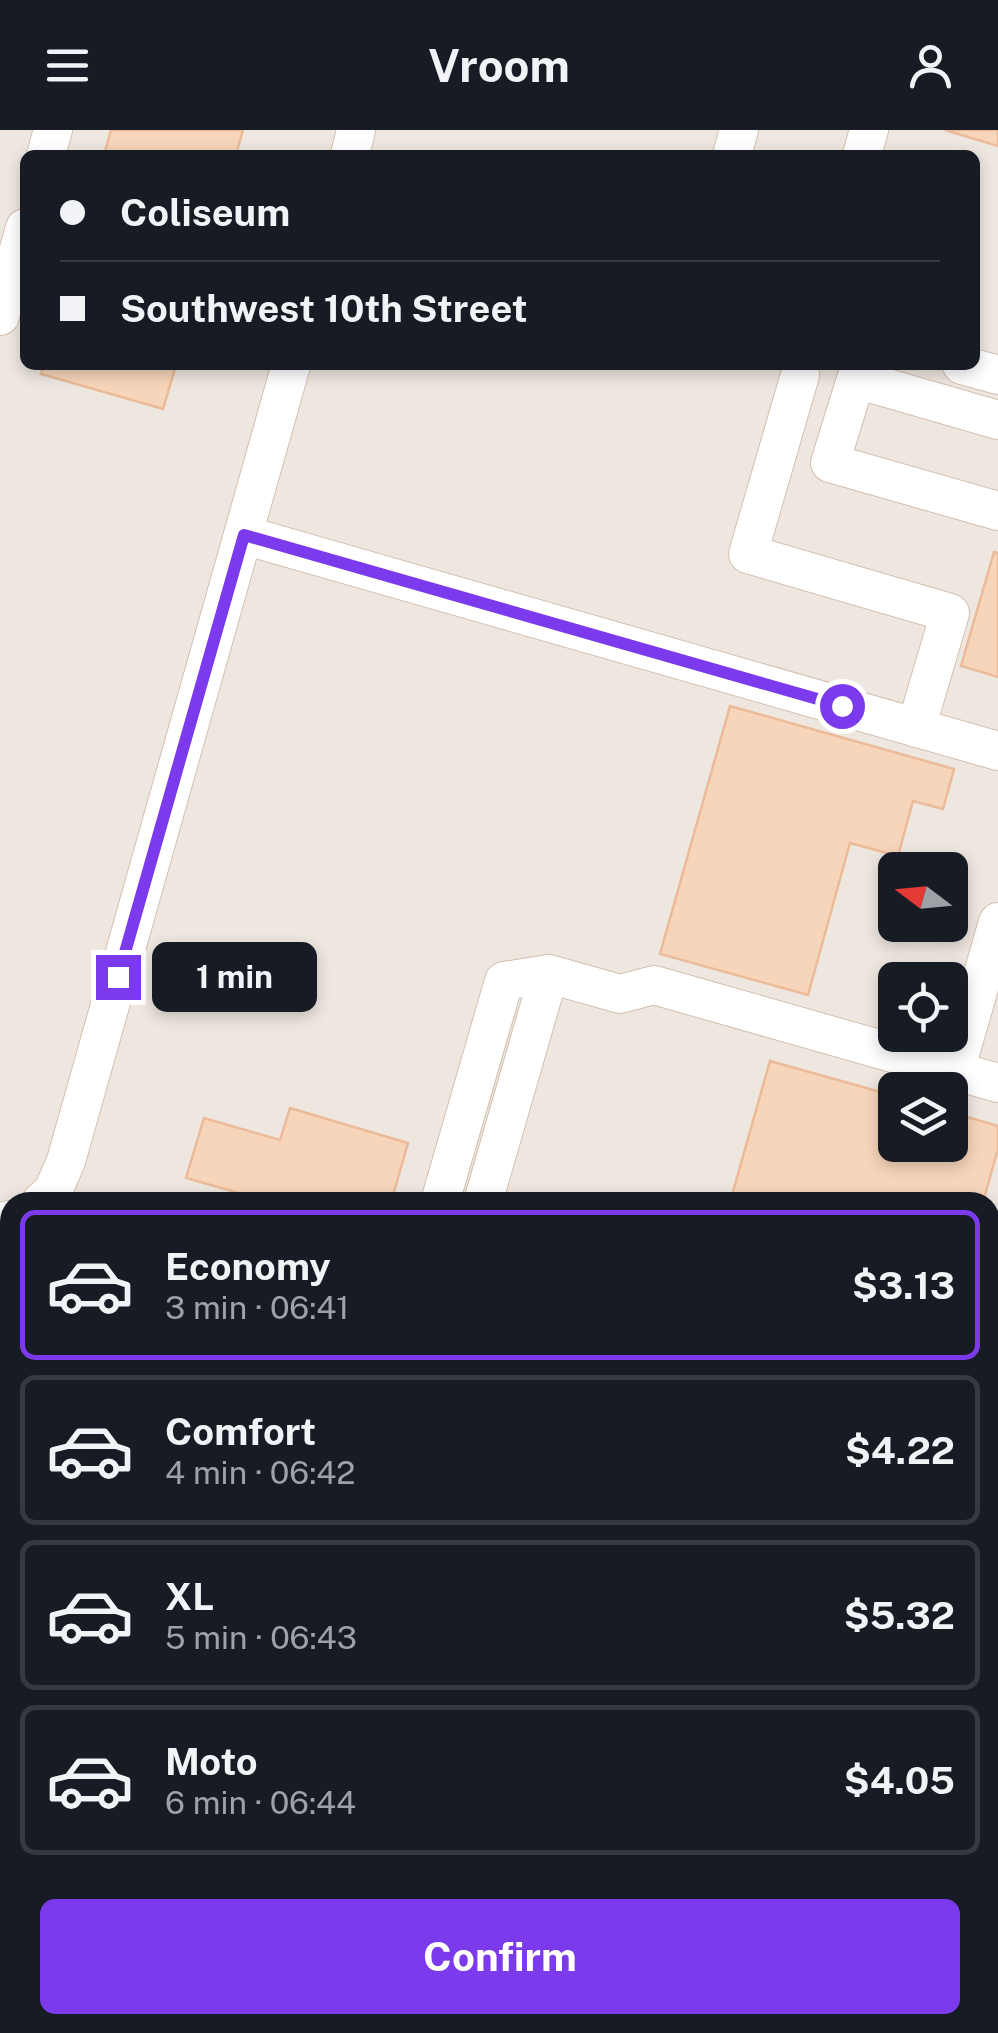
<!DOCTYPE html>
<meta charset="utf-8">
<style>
body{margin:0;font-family:"Public Sans",sans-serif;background:#242831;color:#f1f3f6;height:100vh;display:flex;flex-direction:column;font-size:38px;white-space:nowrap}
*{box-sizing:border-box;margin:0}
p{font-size:32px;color:#9ea1a6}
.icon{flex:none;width:55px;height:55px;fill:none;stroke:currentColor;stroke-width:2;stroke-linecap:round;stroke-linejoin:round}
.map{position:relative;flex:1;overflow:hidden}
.panel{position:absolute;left:0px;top:1062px;width:1000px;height:842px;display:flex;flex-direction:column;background:#171b24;border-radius:30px 30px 0 0;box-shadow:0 5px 15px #0003}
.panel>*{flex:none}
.guide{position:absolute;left:20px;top:20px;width:960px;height:220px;border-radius:15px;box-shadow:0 5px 15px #0003;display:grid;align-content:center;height:220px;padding:0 40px;background:#171b24}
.needle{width:65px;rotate:286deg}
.controls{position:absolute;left:878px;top:722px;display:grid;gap:20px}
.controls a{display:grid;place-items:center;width:90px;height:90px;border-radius:15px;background:#171b24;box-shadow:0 5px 15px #0003;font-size:50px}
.end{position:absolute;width:45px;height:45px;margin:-22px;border:12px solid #7c3aed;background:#fff;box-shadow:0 0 0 5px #fff}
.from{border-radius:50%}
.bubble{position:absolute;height:70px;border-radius:15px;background:#171b24;box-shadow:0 5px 15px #0003;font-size:32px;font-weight:700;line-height:70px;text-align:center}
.guide b{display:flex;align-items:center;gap:35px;height:95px;font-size:38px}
.guide b+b{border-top:2px solid #363941}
.guide i{width:25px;height:25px;background:#f1f3f6}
ul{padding:18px 0 0;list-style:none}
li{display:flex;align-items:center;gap:30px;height:150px;margin:0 20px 15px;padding:0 20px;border:5px solid #363941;border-radius:15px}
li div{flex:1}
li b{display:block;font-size:38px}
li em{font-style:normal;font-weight:700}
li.active{border-color:#7c3aed}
li>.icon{width:90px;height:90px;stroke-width:1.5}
.primary-button{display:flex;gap:20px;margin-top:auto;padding:20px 40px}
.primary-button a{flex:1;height:115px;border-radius:15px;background:#7c3aed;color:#fff;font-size:40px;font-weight:700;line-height:115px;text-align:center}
header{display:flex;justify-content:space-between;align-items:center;height:130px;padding:0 40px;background:#171b24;font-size:45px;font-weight:700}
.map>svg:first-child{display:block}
.industrial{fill:#eee7e0;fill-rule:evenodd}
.building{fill:#f7d5ba;stroke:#ebbb99;stroke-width:2.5}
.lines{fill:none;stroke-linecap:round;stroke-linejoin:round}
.minor-casing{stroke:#d4bfad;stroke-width:40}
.minor{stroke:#fff;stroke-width:38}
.route{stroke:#7c3aed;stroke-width:12}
</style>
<header><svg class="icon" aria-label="menu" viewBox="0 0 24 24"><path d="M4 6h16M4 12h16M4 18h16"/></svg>Vroom<svg class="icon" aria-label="person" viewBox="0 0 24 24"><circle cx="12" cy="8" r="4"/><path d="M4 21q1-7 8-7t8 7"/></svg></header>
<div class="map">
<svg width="998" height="1903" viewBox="0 0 998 1903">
<rect width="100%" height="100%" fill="#fef6e6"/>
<path class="industrial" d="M0,0H998V1261L990,1292V1072H10L0,1091ZM25,25H975V235H25ZM895,740H950V795H895ZM895,850H950V905H895ZM895,960H950V1015H895Z
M998,1604V1903H913L916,1895H990V1633Z"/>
<path class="building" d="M111,0H243L236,25H104Z
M945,0H998V16Z
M44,235H176L163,279L41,244Z
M994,422L998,423V547L961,536Z
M730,576L954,639L943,679L913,671L898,726L850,713L808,865L660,824Z
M770,931L895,966V1015H950V982L998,996V1019L983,1072L948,1064L945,1072H730Z
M290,978L408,1013L391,1072H270L186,1048L204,988L280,1010Z
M990,1117L998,1119L990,1160Z
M551,1895H594L623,1903H549Z
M594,1895H769L797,1903H623Z"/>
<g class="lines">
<defs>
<path id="minor" d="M46,25L53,0
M350,25L356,0
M732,25L739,0
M862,25L869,0
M0,186L25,98
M962,235L998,245
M800,245L748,424L950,483L916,598
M998,290L856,249L830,333L998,381
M244,405L998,621
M955,941L998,792
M41,1072L53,1061L66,1031L291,235
M440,1072L504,851L549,844L620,864L654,855L998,953
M483,1072L549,844
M0,1092L10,1090
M0,1169L10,1172
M990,1408L998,1410
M990,1474L998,1447
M990,1570L998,1571
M990,1710L998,1683
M874,1895L902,1903"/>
</defs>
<use href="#minor" class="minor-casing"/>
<use href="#minor" class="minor"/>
</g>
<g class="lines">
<path class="route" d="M118,847L244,405L842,576"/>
</g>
</svg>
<div class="controls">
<a><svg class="needle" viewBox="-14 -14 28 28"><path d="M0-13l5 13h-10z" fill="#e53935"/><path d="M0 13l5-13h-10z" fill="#9ea1a6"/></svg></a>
<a><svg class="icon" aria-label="locate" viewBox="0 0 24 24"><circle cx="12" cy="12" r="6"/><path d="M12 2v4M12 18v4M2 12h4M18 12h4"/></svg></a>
<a><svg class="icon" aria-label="layers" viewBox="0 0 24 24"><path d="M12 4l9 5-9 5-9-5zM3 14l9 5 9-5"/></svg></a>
</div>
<i class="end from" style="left:842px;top:576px"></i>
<i class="end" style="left:118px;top:847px"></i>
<div class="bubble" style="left:152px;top:812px;width:165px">1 min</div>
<div class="guide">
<b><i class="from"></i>Coliseum</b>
<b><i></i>Southwest 10th Street</b>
</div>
<section class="panel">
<ul>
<li class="active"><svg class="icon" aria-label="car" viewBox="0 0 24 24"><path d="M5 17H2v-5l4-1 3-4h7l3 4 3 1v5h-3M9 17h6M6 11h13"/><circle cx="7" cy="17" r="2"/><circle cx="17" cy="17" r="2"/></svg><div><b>Economy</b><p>3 min · 06:41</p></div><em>$3.13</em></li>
<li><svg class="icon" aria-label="car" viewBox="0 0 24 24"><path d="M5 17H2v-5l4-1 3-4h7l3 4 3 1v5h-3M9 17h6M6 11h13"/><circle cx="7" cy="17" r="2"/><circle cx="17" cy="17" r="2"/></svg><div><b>Comfort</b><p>4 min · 06:42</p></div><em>$4.22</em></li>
<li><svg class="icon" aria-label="car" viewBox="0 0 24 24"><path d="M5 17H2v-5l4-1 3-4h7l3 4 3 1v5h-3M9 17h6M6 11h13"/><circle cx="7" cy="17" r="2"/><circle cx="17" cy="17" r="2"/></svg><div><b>XL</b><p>5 min · 06:43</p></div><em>$5.32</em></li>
<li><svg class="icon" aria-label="car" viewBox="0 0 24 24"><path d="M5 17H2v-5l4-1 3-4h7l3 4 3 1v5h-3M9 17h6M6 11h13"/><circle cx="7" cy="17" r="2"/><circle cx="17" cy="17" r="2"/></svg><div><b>Moto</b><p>6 min · 06:44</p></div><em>$4.05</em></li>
</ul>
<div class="primary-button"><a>Confirm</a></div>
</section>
</div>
